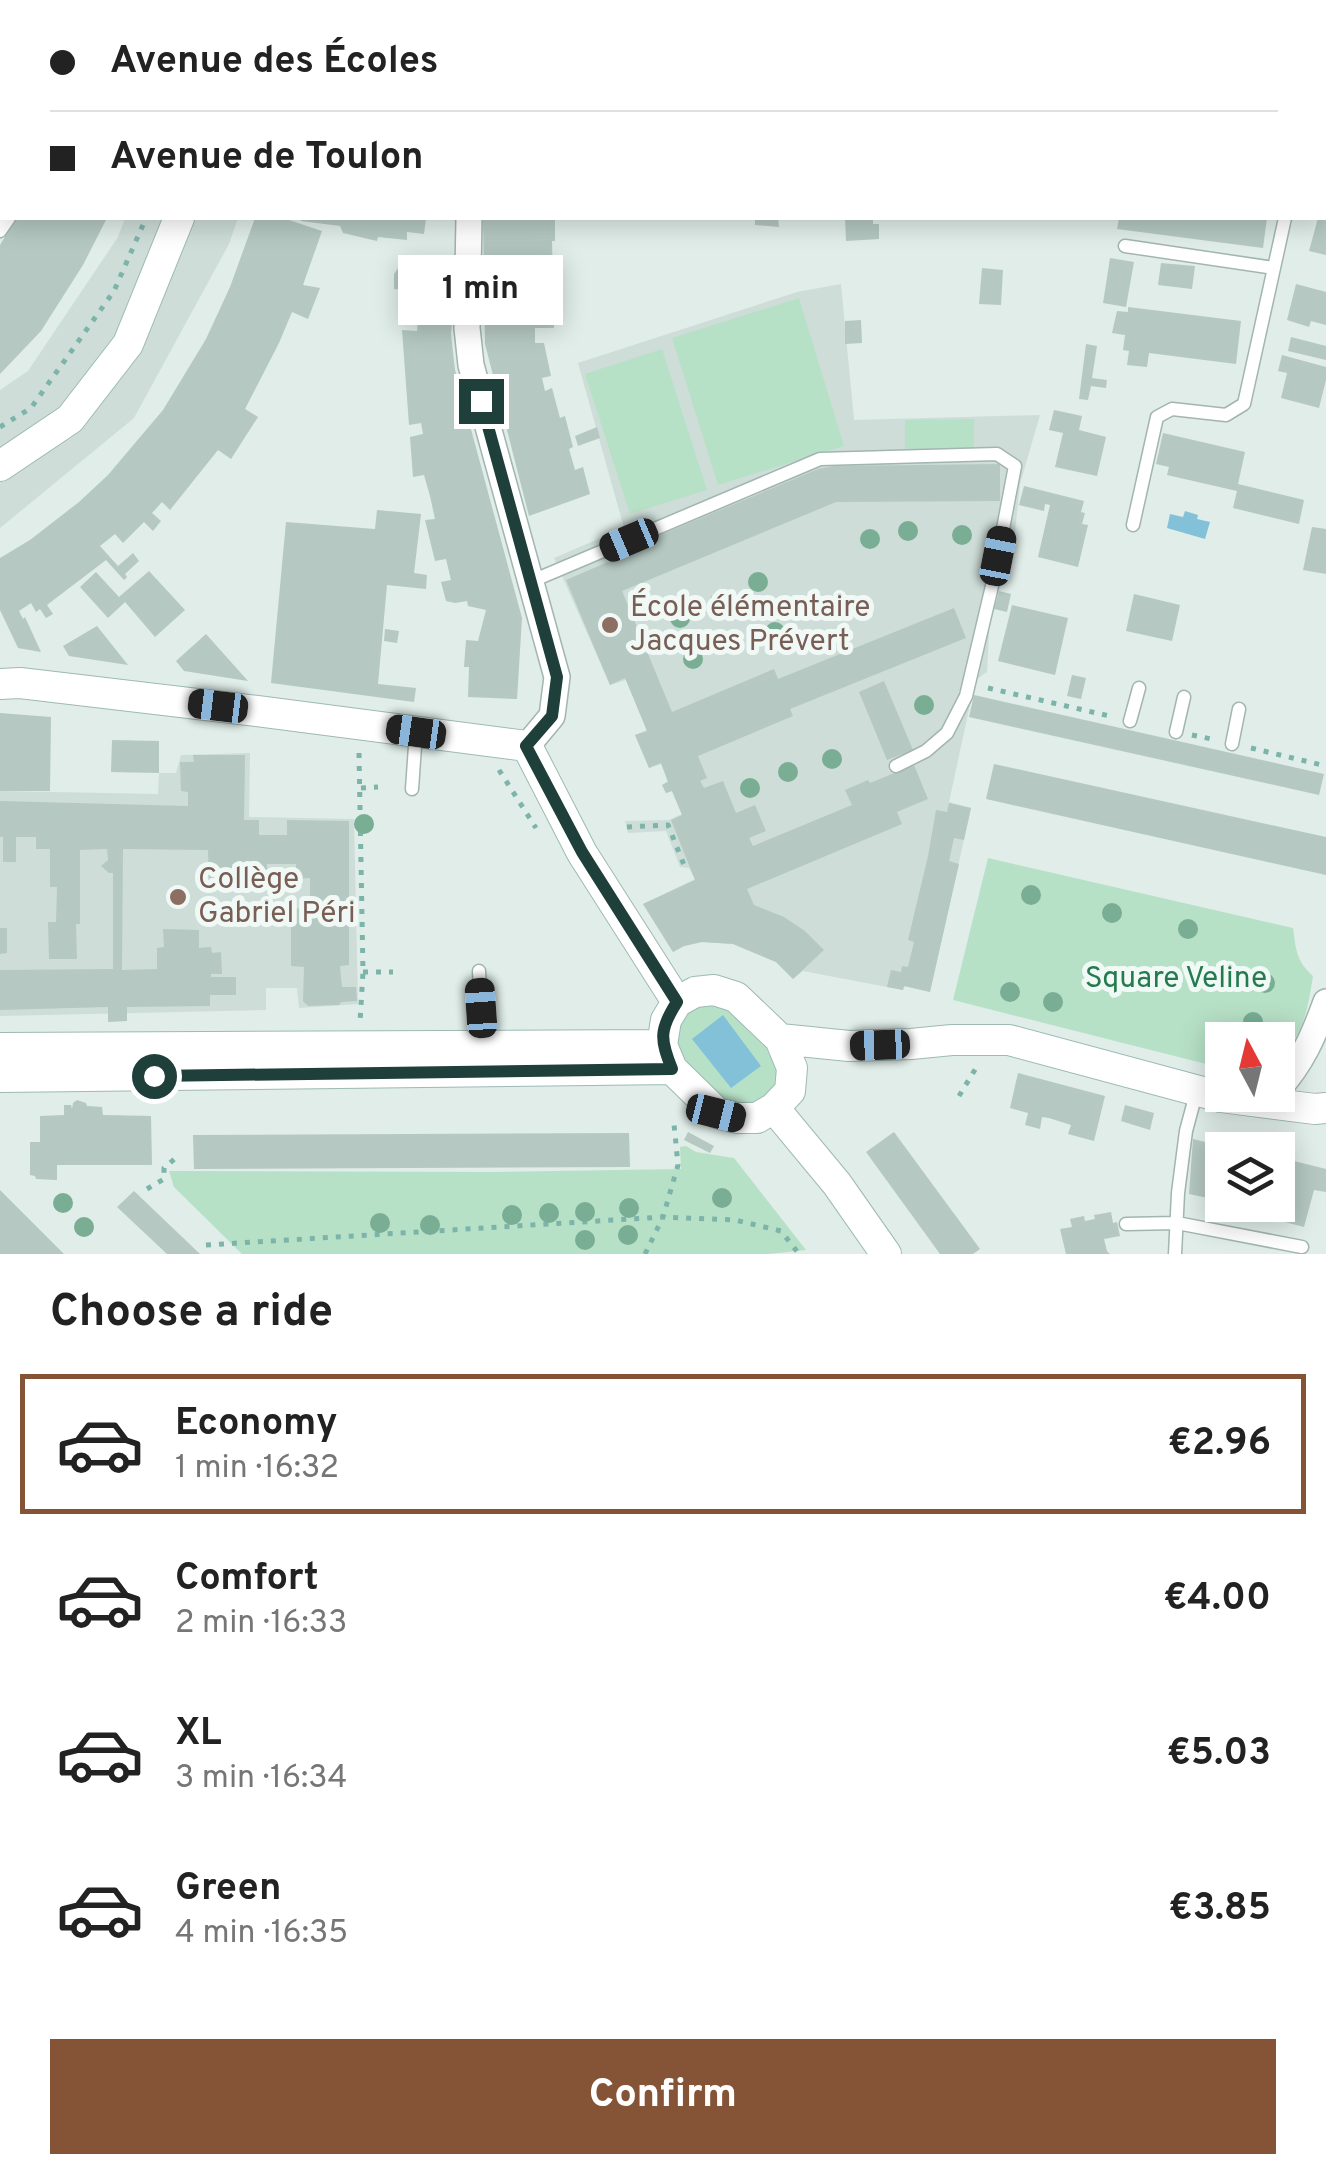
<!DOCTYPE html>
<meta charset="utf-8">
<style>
body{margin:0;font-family:Overpass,sans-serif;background:#f6f6f6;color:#222;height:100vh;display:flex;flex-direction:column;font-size:38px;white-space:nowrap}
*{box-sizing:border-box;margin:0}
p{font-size:32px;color:#767676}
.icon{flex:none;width:55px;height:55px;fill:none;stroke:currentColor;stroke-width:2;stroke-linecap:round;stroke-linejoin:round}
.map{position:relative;height:1254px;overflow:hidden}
.sheet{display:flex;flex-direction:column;background:#fff;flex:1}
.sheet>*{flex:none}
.banner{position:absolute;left:0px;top:0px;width:1328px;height:220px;box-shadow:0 5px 25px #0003;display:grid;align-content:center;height:220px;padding:0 50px;background:#fff}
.needle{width:65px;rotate:353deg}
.controls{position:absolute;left:1205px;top:1022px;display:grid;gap:20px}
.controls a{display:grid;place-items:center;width:90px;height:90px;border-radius:0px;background:#fff;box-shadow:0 5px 25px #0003;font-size:50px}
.end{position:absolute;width:45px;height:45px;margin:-22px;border:12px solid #1f3f3b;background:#fff;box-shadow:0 0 0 5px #fff}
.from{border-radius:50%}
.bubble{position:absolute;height:70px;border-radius:0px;background:#fff;box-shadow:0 5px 25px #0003;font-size:32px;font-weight:700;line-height:70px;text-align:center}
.car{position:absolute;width:30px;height:60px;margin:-30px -15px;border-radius:12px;box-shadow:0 0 8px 2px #0007;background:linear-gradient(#222 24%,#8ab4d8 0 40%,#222 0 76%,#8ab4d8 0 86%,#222 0)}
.banner b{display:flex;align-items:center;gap:35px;height:95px;font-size:38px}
.banner b+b{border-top:2px solid #e0e0e0}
.banner i{width:25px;height:25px;background:#222}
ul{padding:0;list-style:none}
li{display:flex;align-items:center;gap:30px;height:140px;margin:0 20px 15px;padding:0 30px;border:5px solid transparent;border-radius:0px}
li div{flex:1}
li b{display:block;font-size:38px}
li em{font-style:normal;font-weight:700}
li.selected{border-color:#855335}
li>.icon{width:90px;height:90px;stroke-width:1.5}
h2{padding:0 50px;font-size:45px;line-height:120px}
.cta{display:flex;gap:20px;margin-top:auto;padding:20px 50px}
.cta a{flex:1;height:115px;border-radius:0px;background:#855335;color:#fff;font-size:40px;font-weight:700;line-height:115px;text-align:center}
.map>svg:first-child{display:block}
.built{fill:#ceddd8}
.green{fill:#b7e1c7}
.water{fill:#82c1d8}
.building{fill:#b5c8c2}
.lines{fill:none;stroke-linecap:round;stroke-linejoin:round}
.lane-casing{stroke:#a2b5b1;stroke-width:15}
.street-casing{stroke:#a2b5b1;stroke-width:28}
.secondary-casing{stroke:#9dbab3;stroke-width:32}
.path{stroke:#7db4aa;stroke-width:5;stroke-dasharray:5 8;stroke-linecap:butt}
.lane{stroke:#fff;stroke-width:12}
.street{stroke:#fff;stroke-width:25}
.secondary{stroke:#fff;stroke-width:30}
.tree{fill:#79ae95}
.route{stroke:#1f3f3b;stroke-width:12}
.education-dot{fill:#8d6e63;stroke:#f1f9f6;stroke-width:4}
.labels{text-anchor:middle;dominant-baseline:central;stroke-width:10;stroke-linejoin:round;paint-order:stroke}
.education-label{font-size:30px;fill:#785e54;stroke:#f1f9f6;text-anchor:start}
.park-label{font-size:30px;fill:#257b50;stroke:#f1f9f6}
</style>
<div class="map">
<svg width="1326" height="1254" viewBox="0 0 1326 1254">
<rect width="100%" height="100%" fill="#e0ede9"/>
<path class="built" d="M125,218H238L229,244L134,418L0,528V390L28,371L118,237Z
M841,284L854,420L1040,415L1020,484L1015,532L990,616L987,672L958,692L971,700L949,802L971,808L930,992L905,986L903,990L803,971L793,979L776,962L733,944L702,942L684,946L673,952L643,904L695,879L689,868L680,867L666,831L628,833L625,821L669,820L682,814L672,791L666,793L662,785L668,781L661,764L649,768L635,735L647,730L626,680L610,685L554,558L624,528L578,363L797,292Z
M250,753L249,817L354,819L358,1004L299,1008L297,988H266V1010L0,1016V791L158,794L159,773H176L181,755Z"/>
<path class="green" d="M799,298L844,446L718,485L672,338Z
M662,349L707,490L630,514L585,374Z
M974,419V449L905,450V420Z
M988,858L1293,928C1296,949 1296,961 1313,976C1308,1007 1304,1037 1278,1057V1040H1222V1068L953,1000Z
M708,1003L728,1008L777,1059C778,1102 764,1104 725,1107L679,1052L673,1040L685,1011Z
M686,1146L696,1152L734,1158L806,1250L768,1254H242L174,1187L169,1171L496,1172L681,1169L680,1147Z"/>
<path class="water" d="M1185,511L1198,515L1197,519L1210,522L1205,539L1167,528L1170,514L1183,517Z
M723,1015L761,1066L731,1088L692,1039Z"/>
<path class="building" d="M16,218H107L83,265L41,331L0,374V245Z
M255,218H283L322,231L303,285L320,288L308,319L292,312L279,343L245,409L258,417L231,459L218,450L170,510L162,502L152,513L161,521L153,531L144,522L123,543L115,534L100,546L118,566L133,553L139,561L125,574L127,577L124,580L106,560L47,605L53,614L46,618L40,609L36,612L31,603L19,611L23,619L25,617L41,652L18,648L0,610V558L30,540L79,502L108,475L163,410L206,339L230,287Z
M301,218H426L424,234L407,232V240L378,237L377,241L343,233L340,226L301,221Z
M483,218H555V241H552L554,328H535V343H544L551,376L542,378L545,391L552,388L560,418L565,416L573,447L569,449L575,470L583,467L590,494L529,516L485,344Z
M755,218H778L779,227L755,225Z
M845,218H873V224H879V239L846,241Z
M1119,218H1267L1263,248L1117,229Z
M1318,218L1326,220V255L1309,251Z
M1110,258L1134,262L1126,307L1103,303Z
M1161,263L1195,266L1192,289L1158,285Z
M403,266L431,267L430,279L405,277V290L394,289V274L398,268Z
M982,268L1003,270L1001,305L979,304Z
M420,283L455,286L451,334L455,370L522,618L517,699L468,697L469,667H464L466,640L478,641L486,610L468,606L467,601L455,603L446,601L441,582L451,580L446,559L435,561L425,520L435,519L430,496L424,475L413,477L410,437L423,434L421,423L409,425L402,330L417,331L418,319H411V308H418Z
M1296,284L1326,292V325L1311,321L1309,327L1287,320Z
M1128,307L1241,321L1236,364L1149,353L1147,367L1127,365L1129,351L1123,350L1125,335L1112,333L1117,311L1128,312Z
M861,320L862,343L845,344V321Z
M1291,337L1326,346V360L1288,351Z
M1086,344L1097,346L1092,378L1107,380L1106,388L1091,386L1088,400L1079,399Z
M1282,355L1326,367V380L1319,408L1281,398L1287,373L1278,371Z
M1054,410L1082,416L1079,430L1106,437L1097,476L1055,467L1063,433L1049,430Z
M597,427L600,438L578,446L575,436Z
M1163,433L1245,452L1238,484L1304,500L1299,524L1233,508L1237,491L1167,475L1169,467L1156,464Z
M1000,464V501L836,502L622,591L672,712L774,669L778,679L954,608L966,638L790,709L793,716L698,756L707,778L700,781L704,788L723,781L736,813L755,805L766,831L749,838L753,846L852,805L845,790L868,780L870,783L914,765L928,799L897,812L902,824L747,889L754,905L784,917L805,931L824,950L793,979L776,962L733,944L702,942L684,946L673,952L643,904L695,880L671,820L682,815L672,791L666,793L662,785L668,782L661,763L649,768L635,735L647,731L625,678L610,685L566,580L610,561L608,557L818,469L834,466Z
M1024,486L1084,501L1081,512L1085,513L1082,524L1088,525L1078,567L1038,557L1050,505L1045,504L1044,511L1019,505Z
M377,510L421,514L414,573L427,575L426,589L387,585L378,684L416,688L414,702L271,683L286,522L375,529Z
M1312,527L1326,529V574L1303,570Z
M149,571L185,610L155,637L125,602L108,618L80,587L96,572L119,597Z
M999,591L1011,594L1007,612L994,609Z
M1134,594L1180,605L1172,641L1126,631Z
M1012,605L1068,618L1055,675L998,661Z
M97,626L128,665L69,656L63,646Z
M385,629L399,631L397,643L384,641Z
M206,634L248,681L184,671L176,661Z
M1072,675L1086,678L1081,699L1067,696Z
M884,681L913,750L887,760L859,692Z
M974,695L1324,774L1319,795L969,717Z
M0,713L51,717L50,791H0Z
M112,740L159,741V773L111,772Z
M193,755H245L244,820H259V835H287V820L349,821V965L340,966L342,987H356L357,1001L341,1002L339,1005L308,1006L303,1001L304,967L291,966V908L310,909V878L296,879V864H267V878H209L208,850L123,849L122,970L157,969V948L164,947L163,929L199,930V948L211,947L212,953L221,952L222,974H211V977H236V995H210V1006L127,1007V1021L108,1022V1007L0,1010V970L113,969V873H109L101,866L108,860L107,849L80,850V924H76L77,959H49L48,922H56L57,887H50V849H36V837H16V862H3V837H0V801L188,806V792L181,791L180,762H194Z
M994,764L1326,837V875L986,799Z
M949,803L971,808L964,840L954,838L949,861L959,864L930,992L904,986L903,990L887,987L891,970L901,972L902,966L908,967L914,942L908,940L928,856L936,810L947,812Z
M0,928H7V953L0,954Z
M1018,1073L1105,1096L1094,1141L1068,1134L1071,1125L1049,1118L1042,1117L1040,1129L1025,1125L1028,1113L1010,1108Z
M77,1100L86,1103L87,1106L102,1107L103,1115L151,1116L152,1165H57V1180L36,1179L35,1176L30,1175V1142H40V1116L64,1115V1105H71L72,1109L73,1103Z
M1125,1105L1154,1113L1150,1130L1121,1121Z
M688,1132L714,1146L710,1153L684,1140Z
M894,1132L980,1249L973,1254H940L866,1152Z
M629,1133L630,1167L194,1169L193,1135Z
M1193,1139L1233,1149L1222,1150V1201L1189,1194Z
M1278,1157L1326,1169V1192L1314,1190L1304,1227L1245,1212L1247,1205H1278Z
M0,1190L64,1254H0Z
M134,1191L200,1254H167L117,1207Z
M1111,1212L1113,1223L1117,1222L1120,1236L1104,1239L1107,1251L1110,1254H1066L1060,1229L1072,1227L1070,1219L1084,1216L1085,1221L1095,1219L1094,1215Z"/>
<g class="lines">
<defs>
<path id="lane" d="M99,2V0
M0,231L9,218
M1125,246L1274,268
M1133,525L1157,417L1172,409L1226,415L1244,404L1285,218
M532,581L820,459L997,454L1015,466L992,586L966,696L947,733L926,751L896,766
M1130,721L1139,688
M1176,732L1184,697
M1232,744L1239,709
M412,789L416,732
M479,971L483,1043
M1126,1224L1177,1223L1302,1247
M1175,1254L1178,1193L1186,1131L1197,1090"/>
<path id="street" d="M620,2L621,0
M1116,2L1117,0
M469,218L467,328L471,365L557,677L552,716L527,746
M1278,1089C1302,1063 1314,1035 1326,1002"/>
<path id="secondary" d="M229,0L230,2
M358,0L361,2
M314,2L318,0
M1325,143H1326
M0,466L70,419L128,344L179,218
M0,684L20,683L257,711L527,746L582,853L677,1002
M714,990L736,997L780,1039L792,1068L790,1091L774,1108L757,1118H737L717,1113L672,1069L662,1045L666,1020L677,1002L695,992Z
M780,1039L849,1046L911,1044L952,1040H1009L1221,1097L1315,1109L1326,1108
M0,1048L662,1045
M0,1077L672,1069
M774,1108L837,1184L886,1254"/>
</defs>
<use href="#lane" class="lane-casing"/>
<use href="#street" class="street-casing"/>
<use href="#secondary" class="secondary-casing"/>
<path class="path" d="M57,2L58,0
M0,7L2,3
M0,46L2,47
M0,123L2,124
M0,427L31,408L114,291L146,218
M988,688L1114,717
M1192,735L1216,740
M1251,748L1326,766
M359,753L363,972L360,1022
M499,770L536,828
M361,788L378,787
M627,827L668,825L684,865L689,864
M363,972H393
M959,1096L976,1068
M147,1189L164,1179V1168L178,1156
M206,1245L663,1217L735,1220L781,1231L799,1254
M645,1254L663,1217L678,1165L674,1124"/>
<use href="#lane" class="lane"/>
<use href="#street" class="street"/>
<use href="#secondary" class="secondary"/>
</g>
<g class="tree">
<circle cx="908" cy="531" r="10"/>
<circle cx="962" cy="535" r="10"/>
<circle cx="870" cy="539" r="10"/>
<circle cx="758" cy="582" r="10"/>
<circle cx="718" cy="604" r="10"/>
<circle cx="680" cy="618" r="10"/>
<circle cx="775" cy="632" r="10"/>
<circle cx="732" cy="642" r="10"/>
<circle cx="693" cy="659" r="10"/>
<circle cx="924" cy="705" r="10"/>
<circle cx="832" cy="759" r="10"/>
<circle cx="788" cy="772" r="10"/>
<circle cx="750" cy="788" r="10"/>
<circle cx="364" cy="824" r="10"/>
<circle cx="1031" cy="895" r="10"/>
<circle cx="1112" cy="913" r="10"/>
<circle cx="1188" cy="929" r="10"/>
<circle cx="1265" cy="983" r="10"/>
<circle cx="1010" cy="992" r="10"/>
<circle cx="1053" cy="1002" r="10"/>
<circle cx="1253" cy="1022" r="10"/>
<circle cx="722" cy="1198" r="10"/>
<circle cx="63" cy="1203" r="10"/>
<circle cx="629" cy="1208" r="10"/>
<circle cx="585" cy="1212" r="10"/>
<circle cx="549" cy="1213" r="10"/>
<circle cx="512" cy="1215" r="10"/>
<circle cx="380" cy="1223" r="10"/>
<circle cx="430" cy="1225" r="10"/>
<circle cx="84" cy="1227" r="10"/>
<circle cx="628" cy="1235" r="10"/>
<circle cx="585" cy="1240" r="10"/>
</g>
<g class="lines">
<path class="route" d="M154,1076L672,1069C660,1039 659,1030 677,1002L582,852L526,746L552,716L557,677L481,401"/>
</g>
<g class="education-dot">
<circle cx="610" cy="625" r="10"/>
<circle cx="178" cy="897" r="10"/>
</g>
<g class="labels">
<g class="education-label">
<text x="630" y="608">École élémentaire<tspan x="630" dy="34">Jacques Prévert</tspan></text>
<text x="198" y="880">Collège<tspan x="198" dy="34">Gabriel Péri</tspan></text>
</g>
<g class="park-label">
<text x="1176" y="979">Square Veline</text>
</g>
</g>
</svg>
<div class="controls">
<a><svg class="needle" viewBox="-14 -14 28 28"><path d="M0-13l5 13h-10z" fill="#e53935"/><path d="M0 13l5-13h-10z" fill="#767676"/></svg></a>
<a><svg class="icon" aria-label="layers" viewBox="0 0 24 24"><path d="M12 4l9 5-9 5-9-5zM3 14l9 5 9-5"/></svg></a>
</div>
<i class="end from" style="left:154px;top:1076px"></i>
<i class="end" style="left:481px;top:401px"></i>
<div class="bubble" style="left:398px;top:255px;width:165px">1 min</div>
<i class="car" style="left:629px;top:540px;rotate:247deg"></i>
<i class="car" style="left:998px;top:556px;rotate:11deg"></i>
<i class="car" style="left:218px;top:706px;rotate:277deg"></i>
<i class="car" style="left:416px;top:732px;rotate:278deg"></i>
<i class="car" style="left:481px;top:1008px;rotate:356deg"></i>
<i class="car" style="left:880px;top:1045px;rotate:268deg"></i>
<i class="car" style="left:716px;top:1113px;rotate:104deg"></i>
<div class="banner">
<b><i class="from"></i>Avenue des Écoles</b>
<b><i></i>Avenue de Toulon</b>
</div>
</div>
<section class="sheet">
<h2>Choose a ride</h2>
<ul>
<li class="selected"><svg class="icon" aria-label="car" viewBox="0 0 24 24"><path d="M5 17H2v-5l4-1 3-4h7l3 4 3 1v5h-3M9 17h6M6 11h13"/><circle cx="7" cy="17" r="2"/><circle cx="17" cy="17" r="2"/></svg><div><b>Economy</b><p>1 min · 16:32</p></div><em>€2.96</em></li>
<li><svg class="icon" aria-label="car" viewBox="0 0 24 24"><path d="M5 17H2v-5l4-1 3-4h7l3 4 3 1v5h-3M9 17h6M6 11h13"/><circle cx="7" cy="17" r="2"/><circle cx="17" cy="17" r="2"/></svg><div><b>Comfort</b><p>2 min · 16:33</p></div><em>€4.00</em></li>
<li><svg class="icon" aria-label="car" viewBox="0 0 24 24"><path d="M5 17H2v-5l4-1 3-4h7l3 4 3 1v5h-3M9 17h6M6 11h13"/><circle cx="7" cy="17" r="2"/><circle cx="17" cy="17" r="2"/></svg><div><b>XL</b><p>3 min · 16:34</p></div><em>€5.03</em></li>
<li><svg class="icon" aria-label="car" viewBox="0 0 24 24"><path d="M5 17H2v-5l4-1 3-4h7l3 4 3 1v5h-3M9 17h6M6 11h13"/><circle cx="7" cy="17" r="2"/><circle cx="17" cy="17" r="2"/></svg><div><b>Green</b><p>4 min · 16:35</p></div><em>€3.85</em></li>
</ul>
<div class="cta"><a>Confirm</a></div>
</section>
